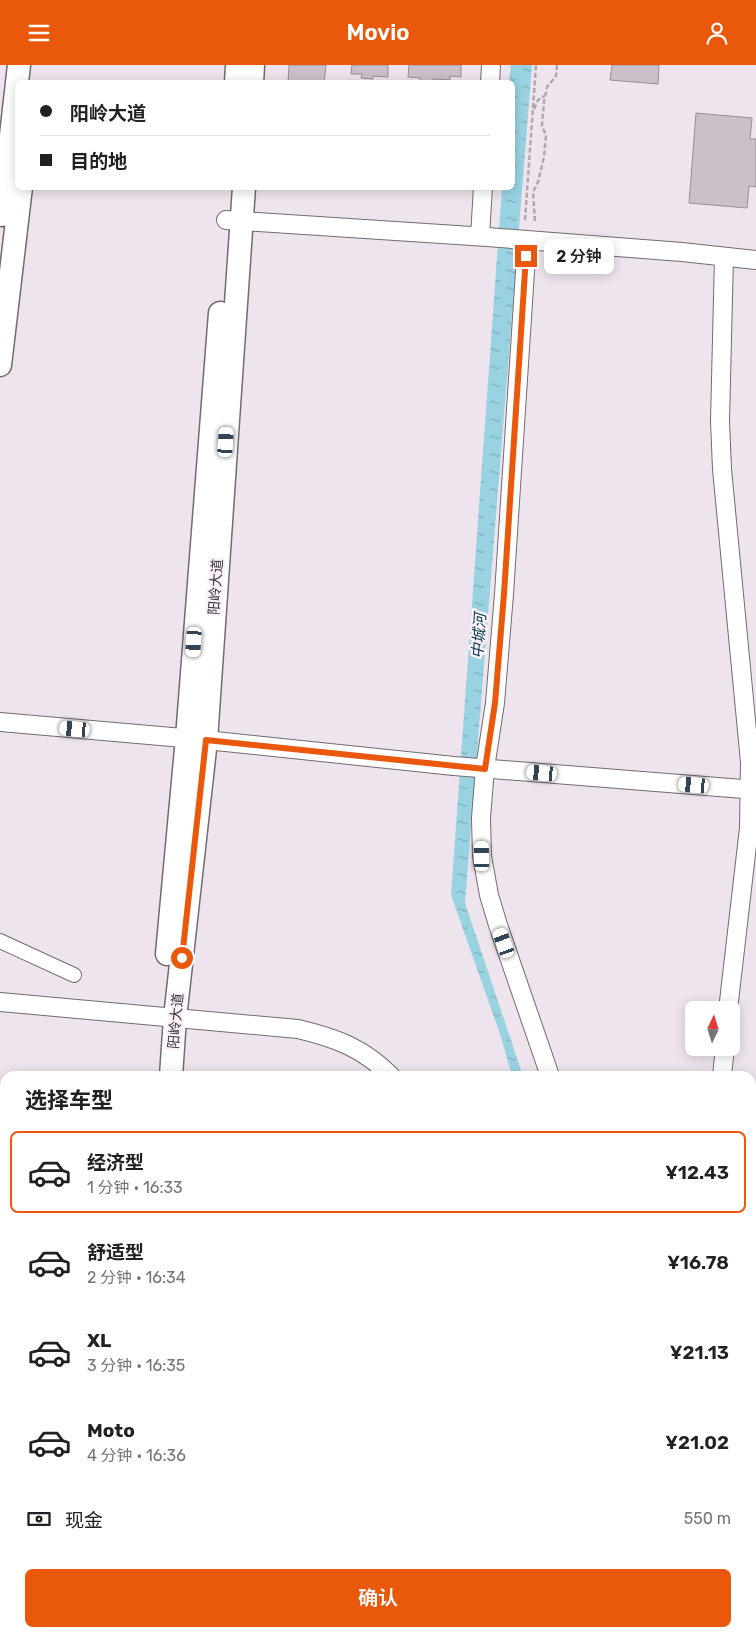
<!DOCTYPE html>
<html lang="zh">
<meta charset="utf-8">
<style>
body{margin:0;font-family:Rubik,"Noto Sans SC",sans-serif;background:#f6f6f6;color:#202124;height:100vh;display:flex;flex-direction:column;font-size:19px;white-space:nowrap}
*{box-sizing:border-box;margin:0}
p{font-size:16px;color:#757577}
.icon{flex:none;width:28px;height:28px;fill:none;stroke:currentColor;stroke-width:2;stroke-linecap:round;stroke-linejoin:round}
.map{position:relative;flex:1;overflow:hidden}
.details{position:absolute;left:0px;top:1006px;width:756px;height:566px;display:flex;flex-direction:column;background:#fff;border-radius:15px 15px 0 0;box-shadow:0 2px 12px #0003}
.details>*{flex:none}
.hud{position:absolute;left:15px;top:15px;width:500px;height:110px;border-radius:8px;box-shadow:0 2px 12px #0003;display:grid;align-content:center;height:110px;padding:0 25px;background:#fff}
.needle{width:32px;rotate:4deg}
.fabs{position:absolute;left:685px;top:936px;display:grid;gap:10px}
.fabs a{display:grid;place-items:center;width:55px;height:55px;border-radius:8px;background:#fff;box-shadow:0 2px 12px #0003;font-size:25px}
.end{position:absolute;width:22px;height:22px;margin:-11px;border:6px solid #ea580c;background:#fff;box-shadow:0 0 0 2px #fff}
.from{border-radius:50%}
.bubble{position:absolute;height:35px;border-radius:8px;background:#fff;box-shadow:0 2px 12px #0003;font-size:16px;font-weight:600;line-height:35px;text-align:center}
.car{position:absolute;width:15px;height:30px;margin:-15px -8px;border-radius:6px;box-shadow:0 0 4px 1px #0007;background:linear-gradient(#fff 24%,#345 0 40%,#fff 0 76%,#345 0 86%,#fff 0)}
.hud b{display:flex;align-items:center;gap:18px;height:48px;font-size:19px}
.hud b+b{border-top:1px solid #e0e0e0}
.hud i{width:12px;height:12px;background:#202124}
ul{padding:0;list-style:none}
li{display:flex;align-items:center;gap:15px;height:82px;margin:0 10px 8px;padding:0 15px;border:2px solid transparent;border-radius:8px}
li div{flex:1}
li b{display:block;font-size:19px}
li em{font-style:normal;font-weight:600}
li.selected{border-color:#ea580c}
li>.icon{width:45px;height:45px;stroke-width:1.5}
h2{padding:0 25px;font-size:22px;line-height:60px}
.pay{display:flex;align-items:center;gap:12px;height:55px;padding:0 25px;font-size:19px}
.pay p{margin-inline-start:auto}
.cta{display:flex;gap:10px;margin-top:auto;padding:10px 25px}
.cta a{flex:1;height:58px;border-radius:8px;background:#ea580c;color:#fff;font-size:20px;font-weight:600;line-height:58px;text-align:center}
header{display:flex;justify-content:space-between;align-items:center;height:65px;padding:0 25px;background:#ea580c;color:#fff;font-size:22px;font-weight:600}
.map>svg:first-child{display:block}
.forest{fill:url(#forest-firs)}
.water{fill:url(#water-ripples)}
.building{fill:#cac0c9;stroke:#988e96}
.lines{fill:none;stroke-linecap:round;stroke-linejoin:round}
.minor-casing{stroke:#736a72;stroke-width:16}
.tertiary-casing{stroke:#736a72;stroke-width:20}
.primary-casing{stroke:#736a72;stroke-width:25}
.path{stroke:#b0a8af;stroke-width:2.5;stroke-dasharray:5 2.5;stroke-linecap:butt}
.minor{stroke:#fff;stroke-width:14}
.tertiary{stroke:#fff;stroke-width:18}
.primary{stroke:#fff;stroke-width:22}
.route{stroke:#ea580c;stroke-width:6}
.labels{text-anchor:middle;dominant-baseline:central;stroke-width:5;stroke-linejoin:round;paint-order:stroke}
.street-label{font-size:14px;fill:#383438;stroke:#fcf1fa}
.water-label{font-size:15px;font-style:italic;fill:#013a45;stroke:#fcf1fa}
</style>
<header><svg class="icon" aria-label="menu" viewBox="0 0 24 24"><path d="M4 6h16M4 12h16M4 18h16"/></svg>Movio<svg class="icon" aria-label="person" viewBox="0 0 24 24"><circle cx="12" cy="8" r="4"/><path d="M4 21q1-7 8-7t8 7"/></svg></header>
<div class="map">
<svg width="756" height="1572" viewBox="0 0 756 1572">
<defs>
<pattern id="forest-firs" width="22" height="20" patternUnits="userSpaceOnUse" patternTransform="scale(1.25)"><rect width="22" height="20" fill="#bbcaaf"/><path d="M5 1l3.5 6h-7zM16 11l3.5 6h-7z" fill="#99a58f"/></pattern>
<pattern id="water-ripples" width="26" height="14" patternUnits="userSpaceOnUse" patternTransform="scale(1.25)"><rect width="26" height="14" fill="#99d3e2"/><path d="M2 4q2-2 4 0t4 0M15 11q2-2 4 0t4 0" fill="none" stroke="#7eacb8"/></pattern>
</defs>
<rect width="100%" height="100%" fill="#eee4ed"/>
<path class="forest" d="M24,1568H168L178,1572H24Z"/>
<path class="water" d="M511,0H532L465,838L523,1011H512L501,972L451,830L502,123L512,122V18L509,17Z"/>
<path class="building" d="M289,0H326L324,18H288Z
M352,0H388V12L373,11V14L361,13L362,9H351Z
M409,0H461V12L450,11V15L433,14L434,17L420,16V13L408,12Z
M612,0H659L658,19L610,15Z
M696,48L752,53L750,74H756V122L749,121L747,143L689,138Z"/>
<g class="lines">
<defs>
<path id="minor" d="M0,876L74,910
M751,1435L756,1437
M475,1568L478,1572"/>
<path id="tertiary" d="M490,18L491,0
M226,155L487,172L682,187L756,195
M480,171L483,122
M527,176L504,529L495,638L485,703L481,753L482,791L489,830L498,860L550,1011
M724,192L720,356L722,404L750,697L749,763L728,945
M0,657L206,675L454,701L756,725
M0,937L298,964C336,973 363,983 391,1011
M722,1011L725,982
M751,1116H756
M0,1272H5
M751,1512L756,1513"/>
<path id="primary" d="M236,18L237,0
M252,18L253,0
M2,150L19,0
M0,300L21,122
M167,889L187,673L220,248
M171,1011L175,953L206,675L244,122"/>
</defs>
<use href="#minor" class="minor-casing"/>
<use href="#tertiary" class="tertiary-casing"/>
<use href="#primary" class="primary-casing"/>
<path class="path" d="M534,44L538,35L544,31
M525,155L536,0
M535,156L533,127L538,117L544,92L546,70L542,61L544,37L547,22L556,11L557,0"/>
<use href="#minor" class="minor"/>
<use href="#tertiary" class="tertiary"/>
<use href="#primary" class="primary"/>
</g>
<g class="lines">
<path class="route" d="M182,893L206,675L485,704L495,638L504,529L526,191"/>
</g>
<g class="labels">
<g class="street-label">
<text transform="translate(216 522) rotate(-86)">阳岭大道</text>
<text transform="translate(176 956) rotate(-85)">阳岭大道</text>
</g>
<g class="water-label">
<text transform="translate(479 571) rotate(-86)">中城河</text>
</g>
</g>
</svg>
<div class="fabs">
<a><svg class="needle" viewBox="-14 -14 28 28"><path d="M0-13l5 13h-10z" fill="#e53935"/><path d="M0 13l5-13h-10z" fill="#757577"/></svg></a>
</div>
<i class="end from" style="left:182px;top:893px"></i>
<i class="end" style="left:526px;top:191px"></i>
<div class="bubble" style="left:544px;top:174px;width:70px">2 分钟</div>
<i class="car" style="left:226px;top:377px;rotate:4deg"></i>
<i class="car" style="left:194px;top:577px;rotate:184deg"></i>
<i class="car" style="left:75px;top:664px;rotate:275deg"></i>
<i class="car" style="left:542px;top:708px;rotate:275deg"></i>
<i class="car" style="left:694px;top:720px;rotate:275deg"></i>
<i class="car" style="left:482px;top:791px;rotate:359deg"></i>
<i class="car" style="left:504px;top:878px;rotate:340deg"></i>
<div class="hud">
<b><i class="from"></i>阳岭大道</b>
<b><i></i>目的地</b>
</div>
<section class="details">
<h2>选择车型</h2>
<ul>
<li class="selected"><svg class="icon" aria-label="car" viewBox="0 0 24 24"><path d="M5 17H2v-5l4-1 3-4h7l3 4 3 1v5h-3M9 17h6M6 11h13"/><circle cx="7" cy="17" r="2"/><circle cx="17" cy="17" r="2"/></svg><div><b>经济型</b><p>1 分钟 · 16:33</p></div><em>¥12.43</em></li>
<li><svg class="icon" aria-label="car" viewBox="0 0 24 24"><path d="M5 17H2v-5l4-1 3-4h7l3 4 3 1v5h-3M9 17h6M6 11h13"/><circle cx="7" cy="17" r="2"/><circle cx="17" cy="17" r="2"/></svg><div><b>舒适型</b><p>2 分钟 · 16:34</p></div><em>¥16.78</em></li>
<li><svg class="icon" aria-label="car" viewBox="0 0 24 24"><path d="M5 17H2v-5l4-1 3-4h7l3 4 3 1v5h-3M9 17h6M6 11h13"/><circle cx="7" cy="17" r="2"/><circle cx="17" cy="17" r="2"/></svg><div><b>XL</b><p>3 分钟 · 16:35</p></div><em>¥21.13</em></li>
<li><svg class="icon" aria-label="car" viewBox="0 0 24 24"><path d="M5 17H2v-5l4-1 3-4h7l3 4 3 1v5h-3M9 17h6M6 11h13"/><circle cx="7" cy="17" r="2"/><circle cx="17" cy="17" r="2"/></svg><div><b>Moto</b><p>4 分钟 · 16:36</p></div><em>¥21.02</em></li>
</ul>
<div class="pay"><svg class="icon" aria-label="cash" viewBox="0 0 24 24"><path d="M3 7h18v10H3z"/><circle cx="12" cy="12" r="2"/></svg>现金<p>550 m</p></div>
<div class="cta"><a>确认</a></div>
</section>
</div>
